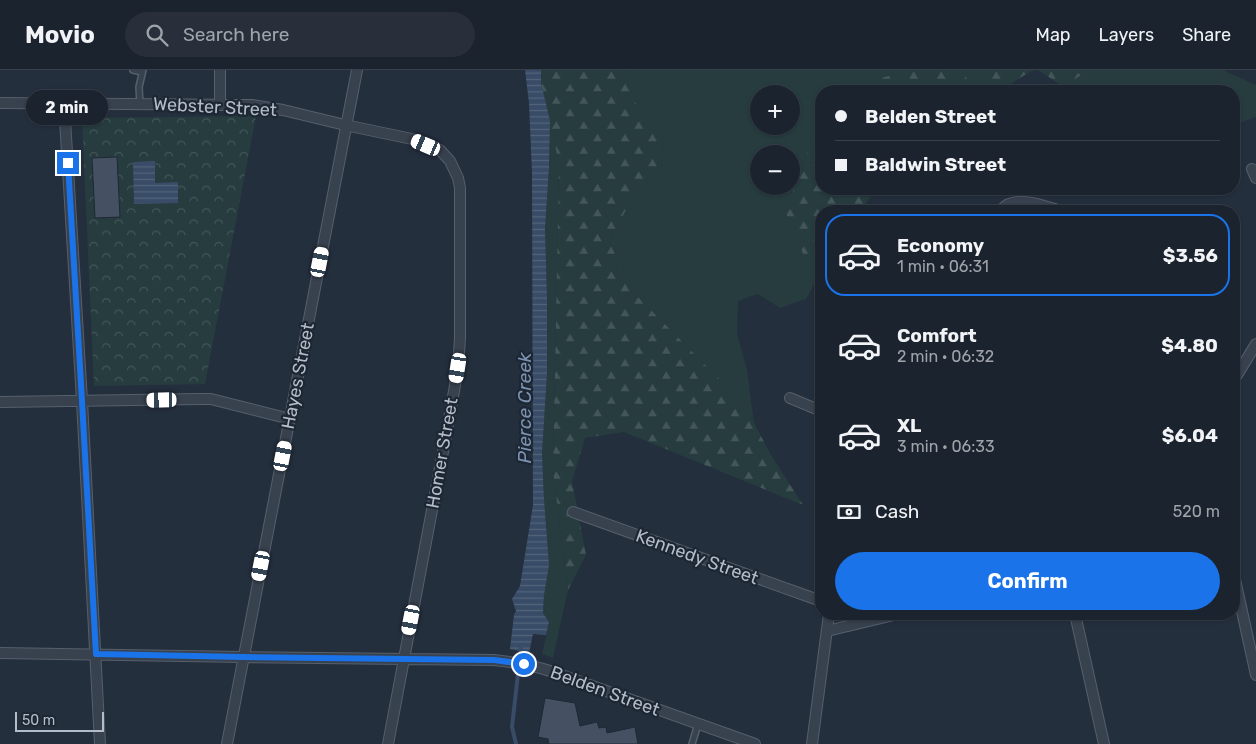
<!DOCTYPE html>
<meta charset="utf-8">
<style>
body{margin:0;font-family:Rubik,sans-serif;background:#282f3a;color:#f1f3f6;height:100vh;display:flex;flex-direction:column;font-size:19px;white-space:nowrap}
*{box-sizing:border-box;margin:0}
p{font-size:16px;color:#a0a4aa}
.icon{flex:none;width:28px;height:28px;fill:none;stroke:currentColor;stroke-width:2;stroke-linecap:round;stroke-linejoin:round}
.map{position:relative;flex:1;overflow:hidden}
.side{position:absolute;left:815px;top:135px;width:425px;height:415px;display:flex;flex-direction:column;background:#1b232e;border-radius:20px;box-shadow:0 1px 4px #0004,0 0 0 1px #39404a}
.side>*{flex:none}
.hud{position:absolute;left:815px;top:15px;width:425px;height:110px;border-radius:20px;box-shadow:0 1px 4px #0004,0 0 0 1px #39404a;display:grid;align-content:center;height:110px;padding:0 20px;background:#1b232e}
.tools{position:absolute;left:750px;top:15px;display:grid;gap:10px}
.tools a{display:grid;place-items:center;width:50px;height:50px;border-radius:50%;background:#1b232e;box-shadow:0 1px 4px #0004,0 0 0 1px #39404a;font-size:25px}
.scale{position:absolute;left:15px;bottom:12px;width:89px;box-sizing:border-box;padding-left:5px;border:2px solid #b4bcc9;border-top:0;font-size:14px;line-height:18px;white-space:nowrap;color:#b4bcc9;-webkit-text-stroke:4px #1d2633;paint-order:stroke}
.end{position:absolute;width:22px;height:22px;margin:-11px;border:6px solid #1a73e8;background:#fff;box-shadow:0 0 0 2px #fff}
.from{border-radius:50%}
.bubble{position:absolute;height:35px;border-radius:18px;background:#1b232e;box-shadow:0 1px 4px #0004,0 0 0 1px #39404a;font-size:16px;font-weight:700;line-height:35px;text-align:center}
.car{position:absolute;width:15px;height:30px;margin:-15px -8px;border-radius:6px;box-shadow:0 0 4px 1px #0007;background:linear-gradient(#fff 24%,#345 0 40%,#fff 0 76%,#345 0 86%,#fff 0)}
.hud b{display:flex;align-items:center;gap:18px;height:48px;font-size:19px}
.hud b+b{border-top:1px solid #39404a}
.hud i{width:12px;height:12px;background:#f1f3f6}
ul{padding:9px 0 0;list-style:none}
li{display:flex;align-items:center;gap:15px;height:82px;margin:0 10px 8px;padding:0 10px;border:2px solid transparent;border-radius:20px}
li div{flex:1}
li b{display:block;font-size:19px}
li em{font-style:normal;font-weight:700}
li.current{border-color:#1a73e8}
li>.icon{width:45px;height:45px;stroke-width:1.5}
.pay{display:flex;align-items:center;gap:12px;height:55px;padding:0 20px;font-size:19px}
.pay p{margin-inline-start:auto}
.primary-button{display:flex;gap:10px;margin-top:auto;padding:10px 20px}
.primary-button a{flex:1;height:58px;border-radius:30px;background:#1a73e8;color:#fff;font-size:20px;font-weight:700;line-height:58px;text-align:center}
header{display:flex;align-items:center;gap:30px;box-sizing:border-box;height:70px;padding:0 25px;background:#1b232e;border-bottom:1px solid #39404a}
header strong{font-size:24px}
nav{display:flex;gap:28px;margin-inline-start:auto;font-size:18px}
.search{width:350px;height:45px;background:#282f3a;display:flex;align-items:center;gap:12px;box-sizing:border-box;padding:0 18px;border-radius:28px;color:#a0a4aa;font-size:19px}
.map>svg:first-child{display:block}
.grass{fill:#263c3f;fill-rule:evenodd}
.forest{fill:url(#forest-firs)}
.park{fill:url(#park-crowns)}
.water{fill:url(#water-rules)}
.lines{fill:none;stroke-linecap:round;stroke-linejoin:round}
.stream{stroke:#394c67;stroke-width:4}
.building{fill:#455162;stroke:#1f2835}
.lane-casing{stroke:#565f6c;stroke-width:8}
.street-casing{stroke:#565f6c;stroke-width:12}
.lane{stroke:#38414e;stroke-width:5}
.street{stroke:#38414e;stroke-width:10}
.route{stroke:#1a73e8;stroke-width:6}
.labels{text-anchor:middle;dominant-baseline:central;stroke-width:4.5;stroke-linejoin:round;paint-order:stroke}
.street-label{font-size:18px;fill:#b4bcc9;stroke:#1d2633}
.water-label{font-size:19px;font-style:italic;fill:#7c92b1;stroke:#1d2633}
</style>
<header>
<strong>Movio</strong>
<div class="search"><svg class="icon" aria-label="search" viewBox="0 0 24 24"><circle cx="10" cy="10" r="6"/><path d="M15 15l6 6"/></svg>Search here</div>
<nav><a>Map</a><a>Layers</a><a>Share</a></nav>
</header>
<div class="map">
<svg width="1256" height="674" viewBox="0 0 1256 674">
<defs>
<pattern id="forest-firs" width="22" height="20" patternUnits="userSpaceOnUse" patternTransform="scale(1.25)"><rect width="22" height="20" fill="#263c3f"/><path d="M5 1l3.5 6h-7zM16 11l3.5 6h-7z" fill="#435659"/></pattern>
<pattern id="park-crowns" width="20" height="18" patternUnits="userSpaceOnUse" patternTransform="scale(1.25)"><rect width="20" height="18" fill="#263c3f"/><path d="M2 6a3 3 0 1 1 6 0M12 15a3 3 0 1 1 6 0" fill="none" stroke="#435659"/></pattern>
<pattern id="water-rules" width="6" height="5" patternUnits="userSpaceOnUse" patternTransform="scale(1.25)"><rect width="6" height="5" fill="#394c67"/><path d="M0 2.5h6" fill="none" stroke="#53647b"/></pattern>
</defs>
<rect width="100%" height="100%" fill="#242f3e"/>
<path class="grass" d="M625,0H1033L999,21H821V119H875L861,141H821V202L806,229L780,238L758,224L738,231L737,263L747,300L754,353L735,325L637,226L609,172L634,125L661,101L663,62L631,29ZM759,24H791V56H759ZM759,84H791V116H759Z
M1038,0H1223L1256,15V47L1239,53L1234,67V21H1096L1064,17Z
M550,51L559,94L553,401L568,520L553,588L542,584L549,552L543,543L544,525V430L542,383L547,304V227L545,159L549,98Z"/>
<path class="forest" d="M541,0H625L632,29L663,62L661,101L634,125L609,172L637,226L735,325L754,353L771,385L803,435L624,362L585,368L572,411L586,485L568,520L553,401L559,94L541,13Z
M912,0H960L969,11L986,9L991,0H1033L999,21H856L873,10Z
M1038,0H1072L1081,5L1064,17Z
M821,59V119H875L861,141H821V178L804,186L785,141L810,75Z"/>
<path class="park" d="M256,46L205,314L94,316L82,48Z"/>
<path class="water" d="M525,0H541V13L550,51L549,98L545,159L547,227V304L542,383L544,430L549,495L544,525L543,543L549,552L546,565L533,564L529,583L510,579L514,545L516,541L512,529L520,516L533,435L532,102L529,33Z
M155,91V113L178,112V133L134,134L133,92Z"/>
<g class="lines">
<path class="stream" d="M516,674L512,657L521,577"/>
</g>
<path class="building" d="M117,87L120,147L95,148L92,88Z
M545,628L575,633L580,656L597,652L599,658L606,657L607,663L635,657L638,674H549L548,669L538,667Z"/>
<g class="lines">
<defs>
<path id="lane" d="M133,0L142,2
M140,34L139,17L143,0
M692,674L698,654"/>
<path id="street" d="M0,33L252,35L283,40L345,55L412,69L440,80L450,91L458,108L460,118V268L458,298L448,355L388,674
M64,33L82,331L100,674
M220,35V0
M1252,99L1256,108
M1000,141C1002,139 1006,135 1009,134C1025,128 1046,137 1061,141
M1234,310L1256,274
M790,328L821,341
M0,332L201,329H211L290,349
M573,442L821,531
M1234,505L1256,605
M1075,544L1104,674
M827,561L898,544
M0,583L243,587L494,590C513,592 532,595 550,601L755,674
M227,674L357,0
M812,674L829,544"/>
</defs>
<use href="#lane" class="lane-casing"/>
<use href="#street" class="street-casing"/>
<use href="#lane" class="lane"/>
<use href="#street" class="street"/>
</g>
<g class="lines">
<path class="route" d="M68,93L82,331L96,584L243,587L494,590L524,594"/>
</g>
<g class="labels">
<g class="street-label">
<text transform="translate(215 37) rotate(3)">Webster Street</text>
<text transform="translate(298 306) rotate(-79)">Hayes Street</text>
<text transform="translate(442 383) rotate(-80)">Homer Street</text>
<text transform="translate(697 487) rotate(20)">Kennedy Street</text>
<text transform="translate(605 621) rotate(20)">Belden Street</text>
</g>
<g class="water-label">
<text transform="translate(524 338) rotate(-90)">Pierce Creek</text>
</g>
</g>
</svg>
<div class="tools">
<a>+</a>
<a>−</a>
</div>
<div class="scale">50 m</div>
<i class="end from" style="left:524px;top:594px"></i>
<i class="end" style="left:68px;top:93px"></i>
<div class="bubble" style="left:26px;top:20px;width:82px">2 min</div>
<i class="car" style="left:426px;top:75px;rotate:293deg"></i>
<i class="car" style="left:320px;top:192px;rotate:11deg"></i>
<i class="car" style="left:458px;top:298px;rotate:189deg"></i>
<i class="car" style="left:162px;top:330px;rotate:269deg"></i>
<i class="car" style="left:283px;top:386px;rotate:11deg"></i>
<i class="car" style="left:261px;top:496px;rotate:191deg"></i>
<i class="car" style="left:411px;top:550px;rotate:191deg"></i>
<div class="hud">
<b><i class="from"></i>Belden Street</b>
<b><i></i>Baldwin Street</b>
</div>
<section class="side">
<ul>
<li class="current"><svg class="icon" aria-label="car" viewBox="0 0 24 24"><path d="M5 17H2v-5l4-1 3-4h7l3 4 3 1v5h-3M9 17h6M6 11h13"/><circle cx="7" cy="17" r="2"/><circle cx="17" cy="17" r="2"/></svg><div><b>Economy</b><p>1 min · 06:31</p></div><em>$3.56</em></li>
<li><svg class="icon" aria-label="car" viewBox="0 0 24 24"><path d="M5 17H2v-5l4-1 3-4h7l3 4 3 1v5h-3M9 17h6M6 11h13"/><circle cx="7" cy="17" r="2"/><circle cx="17" cy="17" r="2"/></svg><div><b>Comfort</b><p>2 min · 06:32</p></div><em>$4.80</em></li>
<li><svg class="icon" aria-label="car" viewBox="0 0 24 24"><path d="M5 17H2v-5l4-1 3-4h7l3 4 3 1v5h-3M9 17h6M6 11h13"/><circle cx="7" cy="17" r="2"/><circle cx="17" cy="17" r="2"/></svg><div><b>XL</b><p>3 min · 06:33</p></div><em>$6.04</em></li>
</ul>
<div class="pay"><svg class="icon" aria-label="cash" viewBox="0 0 24 24"><path d="M3 7h18v10H3z"/><circle cx="12" cy="12" r="2"/></svg>Cash<p>520 m</p></div>
<div class="primary-button"><a>Confirm</a></div>
</section>
</div>
